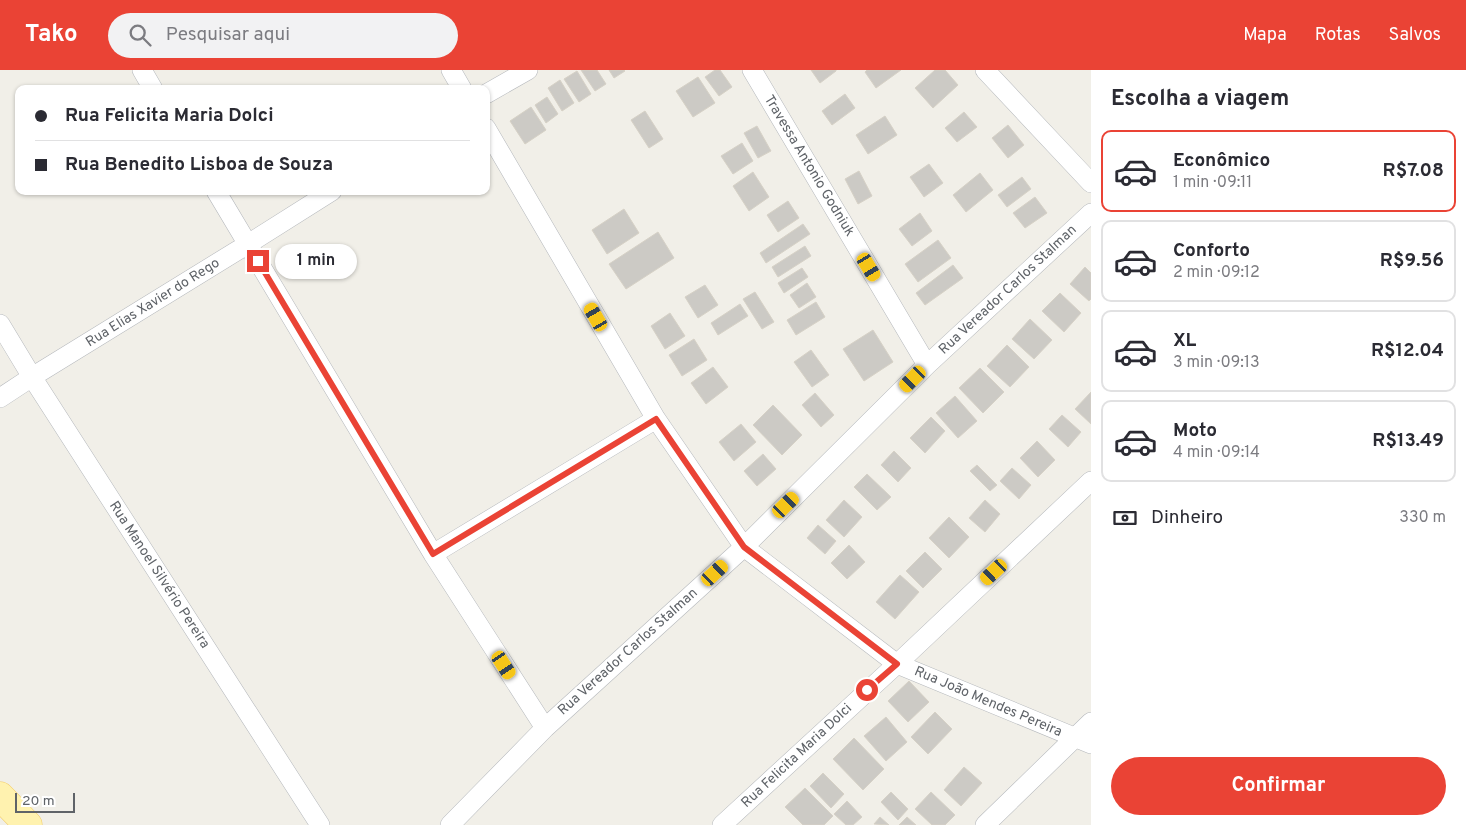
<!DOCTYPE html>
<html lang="pt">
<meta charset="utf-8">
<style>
body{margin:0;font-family:Overpass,sans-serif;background:#f2f2f3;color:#2b2b33;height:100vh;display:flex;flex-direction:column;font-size:19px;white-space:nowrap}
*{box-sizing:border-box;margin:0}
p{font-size:16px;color:#7c7c81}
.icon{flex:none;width:28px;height:28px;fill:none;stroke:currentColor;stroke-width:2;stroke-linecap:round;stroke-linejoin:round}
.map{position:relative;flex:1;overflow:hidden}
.drawer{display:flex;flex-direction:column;background:#fff;width:375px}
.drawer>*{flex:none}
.banner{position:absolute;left:15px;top:15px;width:475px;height:110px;border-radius:10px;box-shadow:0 1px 4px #0004;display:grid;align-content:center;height:110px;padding:0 20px;background:#fff}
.scale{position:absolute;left:15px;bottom:12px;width:60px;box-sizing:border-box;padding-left:5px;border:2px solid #5f6368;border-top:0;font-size:14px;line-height:18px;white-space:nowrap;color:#5f6368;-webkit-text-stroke:4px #fff;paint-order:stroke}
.end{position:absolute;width:22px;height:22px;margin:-11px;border:6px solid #ea4335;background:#fff;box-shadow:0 0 0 2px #fff}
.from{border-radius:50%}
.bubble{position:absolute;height:35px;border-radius:18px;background:#fff;box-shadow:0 1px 4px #0004;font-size:16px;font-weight:700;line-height:35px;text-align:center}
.car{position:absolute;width:15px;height:30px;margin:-15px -8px;border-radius:6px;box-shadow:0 0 4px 1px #0007;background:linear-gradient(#f5c518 24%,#345 0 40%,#f5c518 0 76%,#345 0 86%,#f5c518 0)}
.banner b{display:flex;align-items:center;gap:18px;height:48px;font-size:19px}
.banner b+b{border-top:1px solid #e1e1e2}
.banner i{width:12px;height:12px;background:#2b2b33}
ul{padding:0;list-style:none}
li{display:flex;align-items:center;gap:15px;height:82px;margin:0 10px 8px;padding:0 10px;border:2px solid #e1e1e2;border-radius:10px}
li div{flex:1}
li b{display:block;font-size:19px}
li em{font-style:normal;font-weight:700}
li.active{border-color:#ea4335}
li>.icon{width:45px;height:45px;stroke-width:1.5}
h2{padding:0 20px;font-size:22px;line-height:60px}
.pay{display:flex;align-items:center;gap:12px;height:55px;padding:0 20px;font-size:19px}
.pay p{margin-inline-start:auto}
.primary-button{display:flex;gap:10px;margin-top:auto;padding:10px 20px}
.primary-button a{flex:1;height:58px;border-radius:30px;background:#ea4335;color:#fff;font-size:20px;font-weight:700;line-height:58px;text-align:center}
header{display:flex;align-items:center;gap:30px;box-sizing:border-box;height:70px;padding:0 25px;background:#ea4335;color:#fff}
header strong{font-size:24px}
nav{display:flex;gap:28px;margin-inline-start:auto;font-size:18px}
.search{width:350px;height:45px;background:#f2f2f3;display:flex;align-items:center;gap:12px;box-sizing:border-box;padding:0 18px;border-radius:28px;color:#7c7c81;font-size:19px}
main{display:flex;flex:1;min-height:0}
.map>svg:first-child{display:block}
.building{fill:#cccac5;stroke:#d6d1c6}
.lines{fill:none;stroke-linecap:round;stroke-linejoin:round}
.minor-casing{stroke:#b5b8bc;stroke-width:20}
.primary-casing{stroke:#f2c960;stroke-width:29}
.minor{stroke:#fff;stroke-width:19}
.primary{stroke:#fff2af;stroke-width:28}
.route{stroke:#ea4335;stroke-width:6}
.labels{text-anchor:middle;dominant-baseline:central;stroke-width:4.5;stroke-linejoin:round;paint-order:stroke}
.street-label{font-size:14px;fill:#5f6368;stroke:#fff}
</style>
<header>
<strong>Tako</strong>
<div class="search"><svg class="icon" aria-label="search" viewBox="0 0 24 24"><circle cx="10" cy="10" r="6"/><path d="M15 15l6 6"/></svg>Pesquisar aqui</div>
<nav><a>Mapa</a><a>Rotas</a><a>Salvos</a></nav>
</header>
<main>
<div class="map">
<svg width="1091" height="755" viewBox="0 0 1091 755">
<rect width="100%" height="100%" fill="#f1efe8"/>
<path class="building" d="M581,0H597L606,14L595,21Z
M609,0H624L625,1L614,8Z
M715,0H720L732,17L719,26L705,7Z
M811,0H836V1L820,13Z
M867,0H901L876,18L865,2Z
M935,0H945L958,15L933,38L915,18Z
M577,1L591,24L579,32L564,9Z
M698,7L715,33L693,47L676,21Z
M560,10L574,33L562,41L548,18Z
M845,24L855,38L832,55L822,41Z
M547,27L558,44L546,53L535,35Z
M531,37L546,60L525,74L510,51Z
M645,41L663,69L649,78L631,50Z
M964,42L977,57L957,72L945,58Z
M885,46L897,65L868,84L856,65Z
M1008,55L1024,75L1008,88L992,68Z
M757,56L771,81L758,88L744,63Z
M742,73L753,91L733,104L721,86Z
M929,94L943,113L924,127L910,107Z
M859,101L872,126L858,134L845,109Z
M753,102L769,127L749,141L733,116Z
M980,103L993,120L966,142L953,125Z
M1022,107L1031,119L1007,137L998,125Z
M1035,127L1047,143L1025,158L1013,143Z
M788,131L799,148L778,162L767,145Z
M624,139L639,163L607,184L592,160Z
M920,143L932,161L912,176L899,159Z
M803,154L810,164L766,193L760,183Z
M658,162L674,188L626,219L609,194Z
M938,170L951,188L918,212L905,194Z
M805,176L811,186L778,207L772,197Z
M953,195L963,208L925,235L916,223Z
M1085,197L1091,203V229L1089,231L1070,214Z
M802,198L808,207L784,223L778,213Z
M807,213L816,227L799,238L790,225Z
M705,215L718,235L698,248L685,227Z
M755,222L774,252L762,259L743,229Z
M1060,223L1081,243L1064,262L1042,241Z
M816,232L825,247L796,265L787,250Z
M740,234L748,246L718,265L711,253Z
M670,243L685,266L665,279L651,256Z
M1030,249L1052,270L1034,289L1012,269Z
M873,260L893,292L864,311L843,279Z
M694,269L707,290L682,306L669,285Z
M1007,275L1029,297L1010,317L987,296Z
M811,280L829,305L812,317L794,292Z
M713,297L728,317L706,334L691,313Z
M980,298L1004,322L983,343L959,318Z
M1091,322V354L1075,339Z
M815,323L834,345L821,357L802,335Z
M955,326L977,351L958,368L936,343Z
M773,335L802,365L782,385L753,355Z
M1062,345L1081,362L1068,377L1049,359Z
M931,347L945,361L925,383L910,368Z
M741,354L756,372L734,391L719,372Z
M1037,371L1055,390L1038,407L1020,388Z
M894,381L911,398L898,412L881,395Z
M763,384L776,399L757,416L744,401Z
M977,395L997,415L990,421L970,401Z
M1012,398L1031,415L1019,429L1000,411Z
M867,404L891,427L877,440L854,417Z
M844,430L862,447L844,467L826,450Z
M985,430L1000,444L985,462L969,448Z
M949,447L969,467L949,488L929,468Z
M818,455L836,471L825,484L807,468Z
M849,475L865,492L847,509L831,493Z
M925,482L942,499L923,518L906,501Z
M900,505L919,522L895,549L876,532Z
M909,611L929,632L908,652L888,631Z
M935,642L952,659L928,684L911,667Z
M886,647L907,672L886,691L864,666Z
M854,668L884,699L863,720L833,689Z
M964,697L982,713L961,736L944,720Z
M823,703L844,724L831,738L810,716Z
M805,718L833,746L824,755H803L785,737Z
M891,722L908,739L898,750L881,732Z
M931,722L955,745L945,755H932L915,739Z
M847,731L862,747L853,755H846L834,744Z
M880,747L889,755L874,754Z
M907,747L916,755H899Z"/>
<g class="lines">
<defs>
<path id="minor" d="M142,0L153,19
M451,0L462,19
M752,0L927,295
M985,0L1091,113
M486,24L528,0
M486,58L656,349L744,477L897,594L1091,674
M216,121L433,484L545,658
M0,254L32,307L320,755
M0,328L32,307L248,174L332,121
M433,484L656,349
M450,755L545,658L744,477L927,295L1091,143
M722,755L897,594L1091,411
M985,755L1091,652"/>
<path id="primary" d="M0,726L28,755"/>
</defs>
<use href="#minor" class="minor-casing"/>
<use href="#primary" class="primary-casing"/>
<use href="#minor" class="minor"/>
<use href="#primary" class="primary"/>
</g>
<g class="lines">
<path class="route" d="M258,191L433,484L656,349L744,477L897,594L867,620"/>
</g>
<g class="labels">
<g class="street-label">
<text transform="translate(809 96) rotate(59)">Travessa Antonio Godniuk</text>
<text transform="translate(1008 220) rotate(-43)">Rua Vereador Carlos Stalman</text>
<text transform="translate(153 233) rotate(-32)">Rua Elias Xavier do Rego</text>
<text transform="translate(159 505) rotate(57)">Rua Manoel Silvério Pereira</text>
<text transform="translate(628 582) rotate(-42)">Rua Vereador Carlos Stalman</text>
<text transform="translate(988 632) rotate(23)">Rua João Mendes Pereira</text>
<text transform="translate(797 686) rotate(-43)">Rua Felicita Maria Dolci</text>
</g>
</g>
</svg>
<div class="scale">20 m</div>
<i class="end from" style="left:867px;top:620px"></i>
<i class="end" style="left:258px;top:191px"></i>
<div class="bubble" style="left:275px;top:174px;width:82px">1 min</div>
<i class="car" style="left:869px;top:197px;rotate:149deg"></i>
<i class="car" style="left:596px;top:247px;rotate:330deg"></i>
<i class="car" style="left:913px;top:309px;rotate:225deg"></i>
<i class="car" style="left:786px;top:435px;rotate:46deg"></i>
<i class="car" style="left:994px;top:502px;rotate:227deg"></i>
<i class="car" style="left:715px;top:503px;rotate:47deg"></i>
<i class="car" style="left:504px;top:595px;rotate:147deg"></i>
<div class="banner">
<b><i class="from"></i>Rua Felicita Maria Dolci</b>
<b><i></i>Rua Benedito Lisboa de Souza</b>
</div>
</div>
<section class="drawer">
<h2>Escolha a viagem</h2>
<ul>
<li class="active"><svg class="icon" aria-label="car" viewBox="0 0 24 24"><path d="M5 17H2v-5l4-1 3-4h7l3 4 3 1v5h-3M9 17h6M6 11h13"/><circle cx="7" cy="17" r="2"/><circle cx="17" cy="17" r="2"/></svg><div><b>Econômico</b><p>1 min · 09:11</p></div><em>R$7.08</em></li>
<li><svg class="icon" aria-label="car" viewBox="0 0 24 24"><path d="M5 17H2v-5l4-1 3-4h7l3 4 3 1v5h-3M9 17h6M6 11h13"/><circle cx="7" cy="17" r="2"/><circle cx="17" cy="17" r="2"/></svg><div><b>Conforto</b><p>2 min · 09:12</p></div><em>R$9.56</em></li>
<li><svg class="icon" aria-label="car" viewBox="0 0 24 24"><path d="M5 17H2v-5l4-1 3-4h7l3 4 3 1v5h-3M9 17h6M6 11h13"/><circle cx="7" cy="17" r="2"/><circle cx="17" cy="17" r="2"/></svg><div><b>XL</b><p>3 min · 09:13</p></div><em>R$12.04</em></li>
<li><svg class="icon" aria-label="car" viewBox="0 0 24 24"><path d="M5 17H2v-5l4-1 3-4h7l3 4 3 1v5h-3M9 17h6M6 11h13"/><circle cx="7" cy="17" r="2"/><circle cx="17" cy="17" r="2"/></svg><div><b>Moto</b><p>4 min · 09:14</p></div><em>R$13.49</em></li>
</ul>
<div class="pay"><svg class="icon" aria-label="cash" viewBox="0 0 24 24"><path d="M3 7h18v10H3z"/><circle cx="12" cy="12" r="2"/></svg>Dinheiro<p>330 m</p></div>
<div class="primary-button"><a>Confirmar</a></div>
</section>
</main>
